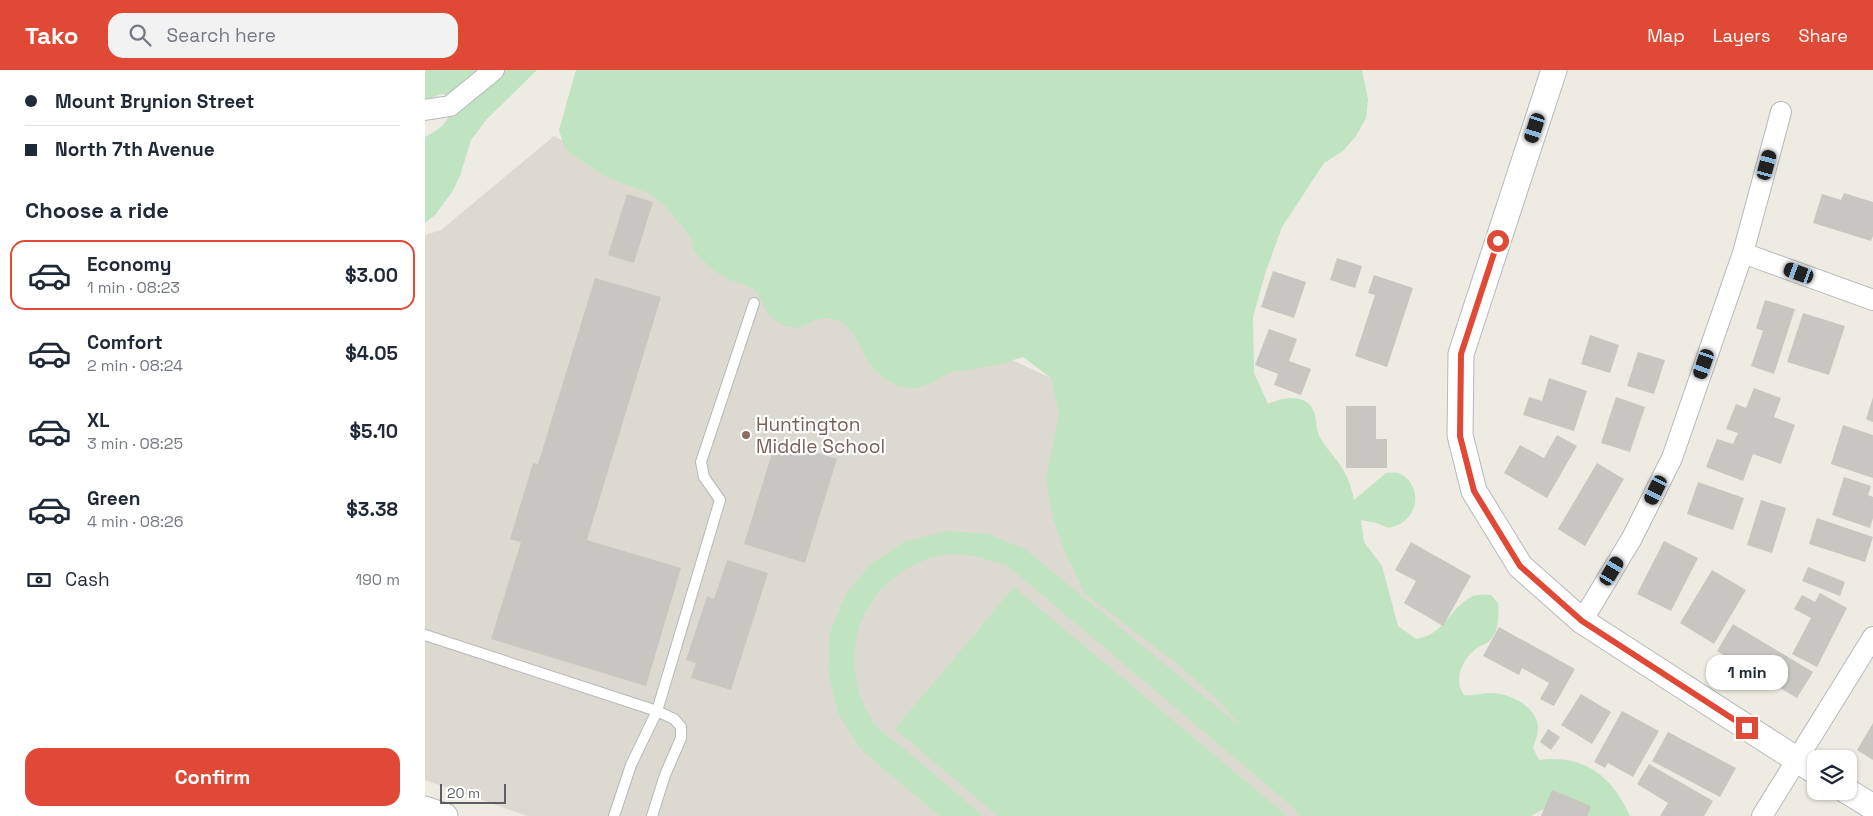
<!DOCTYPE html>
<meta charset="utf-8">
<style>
body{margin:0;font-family:"Space Grotesk",sans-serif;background:#f2f2f3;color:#1f2937;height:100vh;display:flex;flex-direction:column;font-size:19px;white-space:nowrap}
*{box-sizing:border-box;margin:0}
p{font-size:16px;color:#747a83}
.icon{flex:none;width:28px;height:28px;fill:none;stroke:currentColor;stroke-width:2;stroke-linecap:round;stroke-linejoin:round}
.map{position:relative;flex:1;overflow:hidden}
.panel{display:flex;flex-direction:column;background:#fff;width:425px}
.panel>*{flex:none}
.hud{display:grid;align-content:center;height:110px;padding:0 25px;background:#fff}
.fabs{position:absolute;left:1382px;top:680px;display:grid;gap:10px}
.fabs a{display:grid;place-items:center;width:50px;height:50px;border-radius:10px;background:#fff;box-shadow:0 1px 4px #0004;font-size:25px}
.scale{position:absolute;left:15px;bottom:12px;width:66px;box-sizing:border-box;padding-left:5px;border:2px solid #5b5e62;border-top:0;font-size:14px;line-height:18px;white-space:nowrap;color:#5b5e62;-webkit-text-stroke:4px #fff;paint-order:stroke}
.end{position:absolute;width:22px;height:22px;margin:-11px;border:6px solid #e04935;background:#fff;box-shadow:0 0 0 2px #fff}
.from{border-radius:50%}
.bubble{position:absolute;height:35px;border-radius:15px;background:#fff;box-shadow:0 1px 4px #0004;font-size:16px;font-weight:800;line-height:35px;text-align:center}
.car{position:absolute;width:15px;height:30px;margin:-15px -8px;border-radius:6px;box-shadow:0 0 4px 1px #0007;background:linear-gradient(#222 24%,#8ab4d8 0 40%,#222 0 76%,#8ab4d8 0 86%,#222 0)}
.hud b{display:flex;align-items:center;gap:18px;height:48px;font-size:19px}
.hud b+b{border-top:1px solid #e0e1e3}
.hud i{width:12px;height:12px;background:#1f2937}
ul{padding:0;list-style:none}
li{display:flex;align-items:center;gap:15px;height:70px;margin:0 10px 8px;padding:0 15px;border:2px solid transparent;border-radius:15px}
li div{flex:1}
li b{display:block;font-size:19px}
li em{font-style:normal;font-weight:800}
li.selected{border-color:#e04935}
li>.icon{width:45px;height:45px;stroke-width:1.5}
h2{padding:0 25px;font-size:22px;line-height:60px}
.pay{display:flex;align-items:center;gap:12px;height:55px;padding:0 25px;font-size:19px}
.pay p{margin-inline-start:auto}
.button{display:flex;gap:10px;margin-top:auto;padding:10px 25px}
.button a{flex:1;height:58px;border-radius:15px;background:#e04935;color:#fff;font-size:20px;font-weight:800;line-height:58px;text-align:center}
header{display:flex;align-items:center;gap:30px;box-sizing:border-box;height:70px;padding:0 25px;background:#e04935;color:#fff}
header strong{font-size:24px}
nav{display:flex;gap:28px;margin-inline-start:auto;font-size:18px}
.search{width:350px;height:45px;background:#f2f2f3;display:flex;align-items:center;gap:12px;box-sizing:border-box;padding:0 18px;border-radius:15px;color:#747a83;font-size:19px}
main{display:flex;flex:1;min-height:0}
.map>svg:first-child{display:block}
.education{fill:#dcdad0}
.green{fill:#c0e3c1}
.building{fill:#c8c6c0}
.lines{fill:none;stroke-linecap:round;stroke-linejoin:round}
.service-casing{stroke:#b5b8bc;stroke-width:12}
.minor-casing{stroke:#b5b8bc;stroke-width:22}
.tertiary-casing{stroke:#b5b8bc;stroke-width:27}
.service{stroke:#fff;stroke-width:10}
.minor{stroke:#fff;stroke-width:20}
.tertiary{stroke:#fff;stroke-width:25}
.route{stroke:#e04935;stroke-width:6}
.education-dot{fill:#8d6e63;stroke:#fff;stroke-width:2}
.labels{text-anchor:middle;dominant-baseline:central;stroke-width:4.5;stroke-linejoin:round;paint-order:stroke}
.education-label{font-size:19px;fill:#785e54;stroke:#fff;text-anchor:start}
</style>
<header>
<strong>Tako</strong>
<div class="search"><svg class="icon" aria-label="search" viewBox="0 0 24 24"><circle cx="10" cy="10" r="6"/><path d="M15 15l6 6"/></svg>Search here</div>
<nav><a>Map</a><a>Layers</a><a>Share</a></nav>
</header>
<main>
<section class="panel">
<div class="hud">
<b><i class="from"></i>Mount Brynion Street</b>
<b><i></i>North 7th Avenue</b>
</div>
<h2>Choose a ride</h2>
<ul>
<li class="selected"><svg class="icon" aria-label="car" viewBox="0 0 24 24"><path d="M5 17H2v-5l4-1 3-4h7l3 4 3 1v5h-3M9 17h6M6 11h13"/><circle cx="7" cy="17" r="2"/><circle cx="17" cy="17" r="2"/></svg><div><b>Economy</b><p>1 min · 08:23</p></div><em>$3.00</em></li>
<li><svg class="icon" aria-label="car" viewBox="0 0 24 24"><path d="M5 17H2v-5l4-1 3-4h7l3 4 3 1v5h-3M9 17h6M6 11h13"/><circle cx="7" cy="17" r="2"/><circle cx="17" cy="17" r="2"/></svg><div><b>Comfort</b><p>2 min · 08:24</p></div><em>$4.05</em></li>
<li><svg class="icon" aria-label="car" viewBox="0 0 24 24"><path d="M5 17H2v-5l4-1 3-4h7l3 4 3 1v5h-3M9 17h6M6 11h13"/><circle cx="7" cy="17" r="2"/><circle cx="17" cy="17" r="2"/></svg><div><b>XL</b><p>3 min · 08:25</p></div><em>$5.10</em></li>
<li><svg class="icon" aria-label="car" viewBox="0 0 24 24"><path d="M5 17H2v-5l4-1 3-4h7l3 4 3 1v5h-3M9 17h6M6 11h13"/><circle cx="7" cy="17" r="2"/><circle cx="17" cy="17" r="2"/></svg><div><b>Green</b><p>4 min · 08:26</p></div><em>$3.38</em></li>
</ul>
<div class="pay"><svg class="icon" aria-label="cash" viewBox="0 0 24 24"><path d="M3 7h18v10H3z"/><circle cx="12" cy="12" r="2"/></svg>Cash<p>190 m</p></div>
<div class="button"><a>Confirm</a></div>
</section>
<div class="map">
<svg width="1448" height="746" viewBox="0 0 1448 746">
<rect width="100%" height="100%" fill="#edebe2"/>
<path class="education" d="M129,66L333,172L626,308L657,423L937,746H102L0,710V165L16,160Z"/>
<path class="green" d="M0,0H112L62,49L46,70L35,106L27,122L10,145L0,153V67C20,57 26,49 28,28C13,20 13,26 0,32Z
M151,0H937L943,30L941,48L931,66L918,81L899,93L857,157L841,201L828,247L829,303L843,334C854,329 868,325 880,331C892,338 890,351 893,362C896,372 904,380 910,388C920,400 926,414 929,430L961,403C965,403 970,402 973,403C994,411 996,439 978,452C975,455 968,456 964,458L951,453L936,450L939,472L957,496L973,556L991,569C1019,565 1024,539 1046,527C1051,524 1060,525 1066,525L1073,533C1074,545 1074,562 1065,570C1062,574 1056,575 1052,578C1037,589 1028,610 1039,625C1050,626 1056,623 1066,623C1083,623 1106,634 1112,651C1115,660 1111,669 1108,678L1114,690C1159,684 1187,706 1205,746H1134L1120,738L1106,746H874L868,737L583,496C560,489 536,480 512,486C436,507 407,586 448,652C454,661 468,669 477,677C504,700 531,723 558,746H515L434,678L413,643L403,603L405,562L421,524L447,493L482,471L522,461L563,464L600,479L817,658L793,630L754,595L660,524L640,482L628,449L621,409L634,344L626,308L598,287L573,295L526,302L506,313L491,318L475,317L460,309L445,295L428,263L414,250L400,248L387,251L374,258L358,256L343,244L331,221L318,214L302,209L288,200L269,181L266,168L240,135L221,122L179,106L140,79L134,60Z
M589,517L862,746H573L470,659Z"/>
<path class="building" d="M1419,123L1448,132V166L1446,171L1388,153L1397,124L1416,130Z
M202,124L228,132L209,193L183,185Z
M912,188L937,196L930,218L905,210Z
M848,201L881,212L869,248L836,237Z
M949,205L988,218L962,297L930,286L950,225L943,223Z
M170,208L236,227L162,470L256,498L221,616L66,569L96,472L85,469L108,393L113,394Z
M1340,230L1370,239L1349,304L1326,296L1338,261L1331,258Z
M1378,243L1420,256L1404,305L1362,292Z
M844,259L872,269L864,291L886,299L876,325L849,315L853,304L830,295Z
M1165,265L1194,275L1185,303L1156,294Z
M1213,282L1240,290L1229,324L1202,316Z
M1124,308L1162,321L1149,361L1098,345L1104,327L1117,331Z
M1329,318L1356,328L1349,347L1370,355L1356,394L1328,384L1318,411L1281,397L1292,369L1308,374L1313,363L1301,359L1311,334L1321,338Z
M1191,327L1220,337L1205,382L1176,373Z
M1448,327V352L1441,349Z
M921,336H951V369H962V398H921Z
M1418,355L1448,365V408L1406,394Z
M1132,365L1152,376L1122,428L1079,403L1095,375L1119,388Z
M351,370L412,389L380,493L319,474Z
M1172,393L1199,409L1160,476L1133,459Z
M1419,407L1446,416L1443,425L1448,427V448L1445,458L1407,445Z
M1273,412L1319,428L1308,460L1262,444Z
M1336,430L1361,438L1347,483L1322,475Z
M1392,448L1448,467L1440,492L1384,474Z
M1239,471L1273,488L1246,541L1212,524Z
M986,472L1046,506L1018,556L979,533L991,511L970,500Z
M302,490L343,503L306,620L266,608L271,593L261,590L282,526L289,529Z
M1383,497L1420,512L1415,526L1377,511Z
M1287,500L1321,520L1289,574L1255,553Z
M1395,523L1422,538L1392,597L1367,584L1386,548L1369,539L1377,525L1390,532Z
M1308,554L1388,602L1372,628L1292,581Z
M1074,557L1150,599L1129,636L1115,629L1124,613L1097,598L1094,605L1058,586Z
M1156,624L1186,642L1167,674L1136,655Z
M1197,641L1234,661L1208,707L1183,693L1180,698L1169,692Z
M1448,653V690L1432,680Z
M1123,659L1135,667L1126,680L1115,672Z
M1243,662L1311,698L1295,727L1227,691Z
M1224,694L1288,731L1279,746H1235L1243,733L1212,714Z
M1127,720L1166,736L1162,746H1116Z"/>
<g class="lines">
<defs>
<path id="service" d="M0,565L232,641L249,649L256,657V668L240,705L227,746
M189,746L206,695L232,641L295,430L279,407L276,392L329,233"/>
<path id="minor" d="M0,40L25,36L69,0
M1318,183L1448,230
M1157,551L1207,468L1247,388L1318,183L1356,42
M1337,746L1448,567"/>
<path id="tertiary" d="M1129,0L1036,284L1035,365L1049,421L1095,496L1157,551L1391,702
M1422,721L1448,737
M0,739L20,746"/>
</defs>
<use href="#service" class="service-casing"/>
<use href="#minor" class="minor-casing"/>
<use href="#tertiary" class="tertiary-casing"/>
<use href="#service" class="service"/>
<use href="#minor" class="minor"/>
<use href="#tertiary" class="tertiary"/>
</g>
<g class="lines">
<path class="route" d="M1073,171L1036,284L1035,366L1049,421L1095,496L1157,551L1322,658"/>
</g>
<circle class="education-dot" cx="321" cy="365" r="5"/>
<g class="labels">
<g class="education-label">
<text x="331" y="354">Huntington<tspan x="331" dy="22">Middle School</tspan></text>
</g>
</g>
</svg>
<div class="fabs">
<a><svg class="icon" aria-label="layers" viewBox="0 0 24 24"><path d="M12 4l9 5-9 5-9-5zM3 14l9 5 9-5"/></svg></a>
</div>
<div class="scale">20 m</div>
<i class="end from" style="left:1073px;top:171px"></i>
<i class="end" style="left:1322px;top:658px"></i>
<div class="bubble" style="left:1281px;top:585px;width:82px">1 min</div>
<i class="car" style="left:1110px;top:58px;rotate:198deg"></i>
<i class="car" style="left:1342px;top:95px;rotate:15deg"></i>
<i class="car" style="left:1374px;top:203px;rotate:290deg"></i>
<i class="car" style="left:1279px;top:294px;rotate:199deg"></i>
<i class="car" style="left:1231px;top:420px;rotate:206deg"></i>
<i class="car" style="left:1187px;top:501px;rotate:31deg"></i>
</div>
</main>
